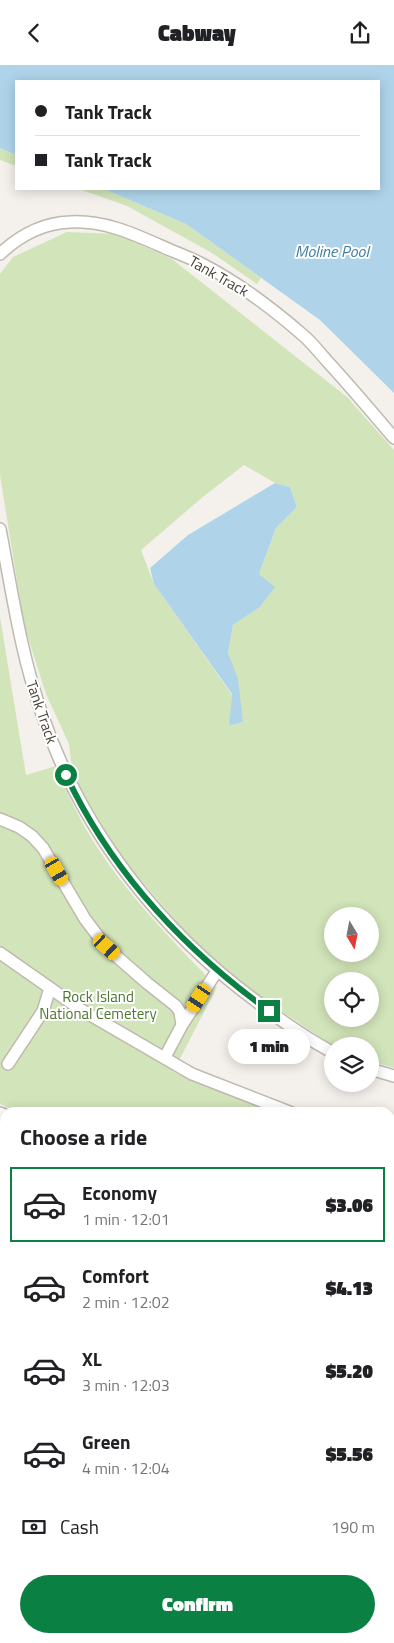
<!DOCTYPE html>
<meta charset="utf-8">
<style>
body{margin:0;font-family:"Titillium Web",sans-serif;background:#f2f2f2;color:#202124;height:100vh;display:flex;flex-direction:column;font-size:19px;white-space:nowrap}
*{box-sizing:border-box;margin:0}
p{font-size:16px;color:#757577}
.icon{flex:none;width:28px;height:28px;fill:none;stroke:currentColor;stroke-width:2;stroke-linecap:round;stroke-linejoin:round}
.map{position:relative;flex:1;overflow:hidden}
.sheet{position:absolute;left:0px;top:1042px;width:395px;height:536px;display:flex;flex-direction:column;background:#fff;border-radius:15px 15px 0 0;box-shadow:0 2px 12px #0003}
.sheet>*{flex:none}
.hud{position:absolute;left:15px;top:15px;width:365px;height:110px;border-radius:0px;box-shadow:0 2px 12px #0003;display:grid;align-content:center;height:110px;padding:0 20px;background:#fff}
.needle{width:32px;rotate:170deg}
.fabs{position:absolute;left:324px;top:842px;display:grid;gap:10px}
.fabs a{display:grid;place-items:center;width:55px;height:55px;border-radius:50%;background:#fff;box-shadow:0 2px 12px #0003;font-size:25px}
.end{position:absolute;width:22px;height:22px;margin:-11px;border:6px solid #0b8043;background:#fff;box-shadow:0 0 0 2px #fff}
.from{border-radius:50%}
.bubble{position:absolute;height:35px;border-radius:18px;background:#fff;box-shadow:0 2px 12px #0003;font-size:16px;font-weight:800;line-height:35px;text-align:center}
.car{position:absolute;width:15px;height:30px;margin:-15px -8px;border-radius:6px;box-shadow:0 0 4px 1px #0007;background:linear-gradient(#f5c518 24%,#345 0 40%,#f5c518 0 76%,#345 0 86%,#f5c518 0)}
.hud b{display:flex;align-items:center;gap:18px;height:48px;font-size:19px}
.hud b+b{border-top:1px solid #e0e0e0}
.hud i{width:12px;height:12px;background:#202124}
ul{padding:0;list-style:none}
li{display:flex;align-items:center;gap:15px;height:75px;margin:0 10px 8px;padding:0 10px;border:2px solid transparent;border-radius:0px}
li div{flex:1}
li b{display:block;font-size:19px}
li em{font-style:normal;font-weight:800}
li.selected{border-color:#0b8043}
li>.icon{width:45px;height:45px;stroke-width:1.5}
h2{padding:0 20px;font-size:22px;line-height:60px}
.pay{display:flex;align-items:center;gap:12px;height:55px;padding:0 20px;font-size:19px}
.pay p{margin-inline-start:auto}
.button{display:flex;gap:10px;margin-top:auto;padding:10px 20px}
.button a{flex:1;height:58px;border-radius:30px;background:#0b8043;color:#fff;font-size:20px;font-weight:800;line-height:58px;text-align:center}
header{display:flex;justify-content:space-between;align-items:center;height:65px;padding:0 20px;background:#fff;font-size:22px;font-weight:800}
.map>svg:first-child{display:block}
.residential{fill:#e8e3da}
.green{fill:#d2e4b9;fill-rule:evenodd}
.water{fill:#afd4ea}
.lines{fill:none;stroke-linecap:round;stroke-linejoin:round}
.stream{stroke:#afd4ea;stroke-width:3}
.minor-casing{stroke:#bfb9af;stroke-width:14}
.path{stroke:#bfb4a2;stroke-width:2;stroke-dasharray:2.5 2.5;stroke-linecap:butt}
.minor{stroke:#fff;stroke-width:11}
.route{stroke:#0b8043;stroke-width:6}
.labels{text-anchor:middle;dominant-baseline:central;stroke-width:4;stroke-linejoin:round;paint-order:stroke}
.street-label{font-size:15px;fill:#48423a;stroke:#fff}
.park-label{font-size:15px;fill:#4e7532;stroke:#fff}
.water-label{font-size:16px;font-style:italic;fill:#3b7aa2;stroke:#fff}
</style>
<header><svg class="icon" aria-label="back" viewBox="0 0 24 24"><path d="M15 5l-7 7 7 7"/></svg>Cabway<svg class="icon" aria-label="share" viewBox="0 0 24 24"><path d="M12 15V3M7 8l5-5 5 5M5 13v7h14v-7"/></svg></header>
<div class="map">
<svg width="394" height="1578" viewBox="0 0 394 1578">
<rect width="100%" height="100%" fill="#f4f1ec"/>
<path class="residential" d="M390,1202L394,1203V1304L390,1303Z"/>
<path class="green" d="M0,83L16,90V101L0,95Z
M79,124H104L186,159L261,213L257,219L212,188L127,141Z
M67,167L117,169L172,194L347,332L394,385V1003L370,996V981H336L329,978L241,919L196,880L118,788L73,711L69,679L46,629L24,560L0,410V209L13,192ZM244,400L275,418L290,422L297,442L276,463L259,509L274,522L260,542L233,560L228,588L243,657L230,661L232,630L154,519L141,485L204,431ZM332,851H370V889H332ZM332,916H370V954H332Z
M0,552L26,710L56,701C64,720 72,739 82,757C115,818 169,872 217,922L173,1007L280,1047L20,1048L0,1039Z
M0,1162L5,1164V1504L0,1502Z
M390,1303L394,1304V1578H387L391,1571L390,1570Z
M0,1558L5,1561V1574H33L43,1578H0Z
M79,1574H199L197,1578H86Z
M288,1574H369L367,1578H292Z"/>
<path class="water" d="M0,0H394V328L320,255L186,159L104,124H379V16H16V90L0,83Z
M275,418L290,422L297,442L276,463L259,509L275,522L260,542L233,560L228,588L238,614L243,657L229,661L232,629L154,519L150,503L188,470Z"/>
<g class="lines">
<path class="stream" d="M0,1525L5,1528
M310,1574L329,1578"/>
<defs>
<path id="minor" d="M0,189C19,171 43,158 70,157C102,155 132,168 161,181C174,187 189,192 202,199C239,218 273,244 304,271C312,278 320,288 327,296C350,321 372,347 394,373
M0,464C12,527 21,591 43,652C83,768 161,867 260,939C283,957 306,973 332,987
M0,754L19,762L32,771L43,783L85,854L107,883L147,918L176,941L180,947L182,960L165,992
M0,888L80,944L192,1009L292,1048
M182,960L217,906
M8,999L43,946L50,923
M370,1004L394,1011
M0,1048L5,1050
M390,1069H394
M390,1195L394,1196
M390,1243L394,1216
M390,1273L394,1279
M0,1332L5,1334
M390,1441L394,1442"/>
</defs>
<use href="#minor" class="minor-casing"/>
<path class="path" d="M0,1119L5,1120
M0,1545L5,1547
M54,1574L61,1578"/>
<use href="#minor" class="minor"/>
</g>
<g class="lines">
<path class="route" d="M66,710C111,806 184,884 269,946"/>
</g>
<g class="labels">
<g class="street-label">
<text transform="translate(219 211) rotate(30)">Tank Track</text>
<text transform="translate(42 647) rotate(71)">Tank Track</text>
</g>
<g class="park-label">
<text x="98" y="931">Rock Island<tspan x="98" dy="17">National Cemetery</tspan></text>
</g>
<g class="water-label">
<text x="332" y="186">Moline Pool</text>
</g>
</g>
</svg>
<div class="fabs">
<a><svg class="needle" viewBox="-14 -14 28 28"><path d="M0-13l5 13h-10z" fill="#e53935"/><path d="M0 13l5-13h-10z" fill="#757577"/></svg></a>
<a><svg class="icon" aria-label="locate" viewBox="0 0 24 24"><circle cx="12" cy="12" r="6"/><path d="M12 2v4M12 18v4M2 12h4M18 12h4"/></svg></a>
<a><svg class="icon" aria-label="layers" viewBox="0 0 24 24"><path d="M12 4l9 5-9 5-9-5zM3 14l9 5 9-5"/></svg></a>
</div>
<i class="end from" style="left:66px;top:710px"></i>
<i class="end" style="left:269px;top:946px"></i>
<div class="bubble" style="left:228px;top:964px;width:82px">1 min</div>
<i class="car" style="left:57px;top:806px;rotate:150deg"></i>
<i class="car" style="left:107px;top:882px;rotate:132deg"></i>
<i class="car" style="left:199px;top:933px;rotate:213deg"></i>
<div class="hud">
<b><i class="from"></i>Tank Track</b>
<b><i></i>Tank Track</b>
</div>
<section class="sheet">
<h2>Choose a ride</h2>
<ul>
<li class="selected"><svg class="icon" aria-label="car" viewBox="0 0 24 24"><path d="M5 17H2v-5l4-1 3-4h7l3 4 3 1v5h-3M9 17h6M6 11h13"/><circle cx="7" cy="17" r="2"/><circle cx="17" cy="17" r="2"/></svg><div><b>Economy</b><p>1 min · 12:01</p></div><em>$3.06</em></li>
<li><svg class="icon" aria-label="car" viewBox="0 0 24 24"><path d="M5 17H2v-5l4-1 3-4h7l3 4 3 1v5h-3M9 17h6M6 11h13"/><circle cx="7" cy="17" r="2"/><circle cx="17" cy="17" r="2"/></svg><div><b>Comfort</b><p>2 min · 12:02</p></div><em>$4.13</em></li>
<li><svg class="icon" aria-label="car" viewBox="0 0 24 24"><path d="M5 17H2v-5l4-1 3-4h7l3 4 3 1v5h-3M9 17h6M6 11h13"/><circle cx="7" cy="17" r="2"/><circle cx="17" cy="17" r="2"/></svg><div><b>XL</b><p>3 min · 12:03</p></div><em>$5.20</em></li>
<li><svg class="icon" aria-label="car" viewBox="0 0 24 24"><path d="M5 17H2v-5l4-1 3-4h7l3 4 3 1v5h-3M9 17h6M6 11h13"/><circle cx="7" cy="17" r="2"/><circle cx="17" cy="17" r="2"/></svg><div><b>Green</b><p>4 min · 12:04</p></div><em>$5.56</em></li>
</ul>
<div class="pay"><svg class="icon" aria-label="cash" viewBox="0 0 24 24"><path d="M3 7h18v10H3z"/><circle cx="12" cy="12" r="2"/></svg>Cash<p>190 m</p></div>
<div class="button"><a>Confirm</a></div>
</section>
</div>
